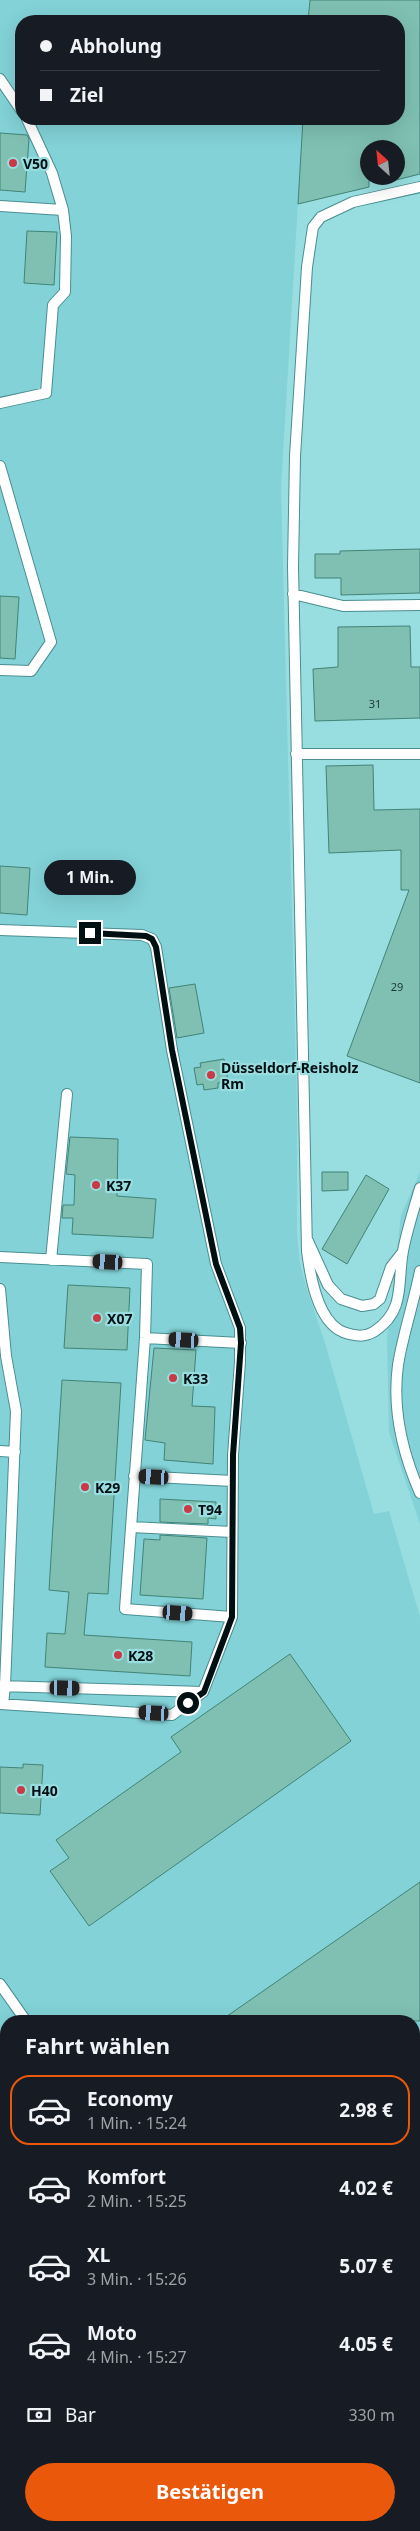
<!DOCTYPE html>
<html lang="de">
<meta charset="utf-8">
<style>
body{margin:0;font-family:"Noto Sans",sans-serif;background:#20242c;color:#f1f3f6;height:100vh;display:flex;flex-direction:column;font-size:19px;white-space:nowrap}
*{box-sizing:border-box;margin:0}
p{font-size:16px;color:#9ea1a6}
.icon{flex:none;width:28px;height:28px;fill:none;stroke:currentColor;stroke-width:2;stroke-linecap:round;stroke-linejoin:round}
.map{position:relative;flex:1;overflow:hidden}
.drawer{position:absolute;left:0px;top:2015px;width:420px;height:516px;display:flex;flex-direction:column;background:#171b24;border-radius:20px 20px 0 0;box-shadow:0 5px 20px #0002}
.drawer>*{flex:none}
.top-card{position:absolute;left:15px;top:15px;width:390px;height:110px;border-radius:20px;box-shadow:0 5px 20px #0002;display:grid;align-content:center;height:110px;padding:0 25px;background:#171b24}
.needle{width:32px;rotate:333deg}
.fabs{position:absolute;left:360px;top:140px;display:grid;gap:10px}
.fabs a{display:grid;place-items:center;width:45px;height:45px;border-radius:50%;background:#171b24;box-shadow:0 5px 20px #0002;font-size:25px}
.end{position:absolute;width:22px;height:22px;margin:-11px;border:6px solid #000f11;background:#fff;box-shadow:0 0 0 2px #fff}
.from{border-radius:50%}
.bubble{position:absolute;height:35px;border-radius:18px;background:#171b24;box-shadow:0 5px 20px #0002;font-size:16px;font-weight:700;line-height:35px;text-align:center}
.car{position:absolute;width:15px;height:30px;margin:-15px -8px;border-radius:6px;box-shadow:0 0 4px 1px #0007;background:linear-gradient(#222 24%,#8ab4d8 0 40%,#222 0 76%,#8ab4d8 0 86%,#222 0)}
.top-card b{display:flex;align-items:center;gap:18px;height:48px;font-size:19px}
.top-card b+b{border-top:1px solid #363941}
.top-card i{width:12px;height:12px;background:#f1f3f6}
ul{padding:0;list-style:none}
li{display:flex;align-items:center;gap:15px;height:70px;margin:0 10px 8px;padding:0 15px;border:2px solid transparent;border-radius:20px}
li div{flex:1}
li b{display:block;font-size:19px}
li em{font-style:normal;font-weight:700}
li.selected{border-color:#ea580c}
li>.icon{width:45px;height:45px;stroke-width:1.5}
h2{padding:0 25px;font-size:22px;line-height:60px}
.pay{display:flex;align-items:center;gap:12px;height:55px;padding:0 25px;font-size:19px}
.pay p{margin-inline-start:auto}
.primary-button{display:flex;gap:10px;margin-top:auto;padding:10px 25px}
.primary-button a{flex:1;height:58px;border-radius:30px;background:#ea580c;color:#fff;font-size:20px;font-weight:700;line-height:58px;text-align:center}
.map>svg:first-child{display:block}
.built{fill:#82d2d7;fill-rule:evenodd}
.building{fill:#7fc0b3;stroke:#428377}
.lines{fill:none;stroke-linecap:round;stroke-linejoin:round}
.service-casing{stroke:#4a8e91;stroke-width:12}
.service{stroke:#fff;stroke-width:10}
.route{stroke:#000f11;stroke-width:6}
.poi-dot{fill:#c93946;stroke:#98dde0;stroke-width:2}
.labels{text-anchor:middle;dominant-baseline:central;stroke-width:4.5;stroke-linejoin:round;paint-order:stroke}
.number-label{font-size:11px;fill:#203b3a}
.poi-label{font-size:14px;font-weight:bold;fill:#000f11;stroke:#98dde0;text-anchor:start}
</style>
<div class="map">
<svg width="420" height="2531" viewBox="0 0 420 2531">
<rect width="100%" height="100%" fill="#98dde0"/>
<path class="built" d="M0,0H309L308,21H21V119H303L281,487L297,1109V1232L300,1264L307,1289L325,1343L374,1514L389,1511L420,1617V2531H0ZM6,2021H414V2525H6Z
M420,1172V1524L389,1432L387,1337L401,1215Z"/>
<path class="building" d="M310,0H420V174L396,180V149H369V187L298,204L303,119H399V21H308Z
M0,133L27,135L29,139L25,192L0,190Z
M27,231L57,232L54,285L24,283Z
M420,549V593L341,595V578H315V554H340V551Z
M0,596L19,597L15,659L0,658Z
M410,626L411,667H420V718L315,721L313,669L338,667V627Z
M373,765L374,810L420,809V1083L347,1056L409,890H401V850L329,853L326,766Z
M0,866L30,868L27,915L0,913Z
M195,984L204,1033L177,1038L169,988Z
M224,1059L228,1081L218,1083V1088L204,1090L203,1084L197,1085L194,1068L201,1067L200,1063Z
M70,1137L118,1139L117,1196L156,1199L153,1238L72,1234L73,1218H62L63,1205H74L75,1175L66,1174Z
M322,1172H348V1190L322,1191Z
M366,1175L389,1189L347,1264L322,1249Z
M68,1285L130,1288L127,1350L64,1348Z
M154,1348L196,1350L192,1406L215,1407L213,1464L164,1460L165,1443L145,1440Z
M62,1380L121,1383L108,1594L88,1593L84,1635L192,1642L190,1676L45,1667L47,1633L65,1634L69,1592L49,1590Z
M160,1499L216,1502V1519L208,1518V1524L160,1522Z
M160,1535L207,1538L203,1599L140,1595L144,1539L160,1540Z
M290,1654L351,1741L89,1926L50,1871L69,1858L56,1840L181,1752L171,1737Z
M23,1764L43,1765L40,1815L0,1813V1767L23,1768Z
M420,1882V2021H220Z"/>
<g class="lines">
<defs>
<path id="service" d="M0,79L21,110
M420,187L353,202L321,217L313,227L307,267L295,456L293,567L307,1251C310,1275 317,1321 343,1332C355,1336 364,1338 375,1331C406,1310 397,1283 403,1251C407,1230 414,1209 420,1188
M0,206L63,210L52,173L27,119
M0,403L46,393L53,305L65,292L66,236L63,210
M0,466L51,642L31,671L0,670
M293,594L343,606L420,605
M296,754H420
M0,930L142,935L152,939L156,947L172,1050L216,1264L240,1328V1362L233,1455L232,1617
M308,1241L328,1285L341,1299L362,1306L374,1304L380,1299L391,1267L402,1253
M0,1257L147,1264L145,1338L125,1609L232,1617L203,1692L172,1715L0,1704
M51,1260L67,1094
M420,1271C414,1302 403,1334 398,1365C392,1409 403,1454 420,1493
M0,1289L6,1356L16,1411L5,1686L3,1704
M145,1338L241,1343
M0,1451L15,1452
M134,1476L233,1481
M131,1527L232,1532
M0,1686L203,1692
M0,1984L26,2021
M0,2094L6,2090
M0,2256L6,2252
M0,2383L6,2378
M414,2418L420,2415
M234,2531L243,2525"/>
</defs>
<use href="#service" class="service-casing"/>
<use href="#service" class="service"/>
</g>
<g class="lines">
<path class="route" d="M90,933L146,936L152,939L156,947L172,1050L216,1264L240,1328L241,1343L233,1455L232,1617L204,1692L188,1703"/>
</g>
<g class="poi-dot">
<circle cx="13" cy="163" r="5"/>
<circle cx="211" cy="1075" r="5"/>
<circle cx="96" cy="1185" r="5"/>
<circle cx="97" cy="1318" r="5"/>
<circle cx="173" cy="1378" r="5"/>
<circle cx="85" cy="1487" r="5"/>
<circle cx="188" cy="1509" r="5"/>
<circle cx="118" cy="1655" r="5"/>
<circle cx="21" cy="1790" r="5"/>
</g>
<g class="labels">
<g class="number-label">
<text x="375" y="703">31</text>
<text x="397" y="986">29</text>
</g>
<g class="poi-label">
<text x="23" y="163">V50</text>
<text x="221" y="1067">Düsseldorf-Reisholz<tspan x="221" dy="16">Rm</tspan></text>
<text x="106" y="1185">K37</text>
<text x="107" y="1318">X07</text>
<text x="183" y="1378">K33</text>
<text x="95" y="1487">K29</text>
<text x="198" y="1509">T94</text>
<text x="128" y="1655">K28</text>
<text x="31" y="1790">H40</text>
</g>
</g>
</svg>
<div class="fabs">
<a><svg class="needle" viewBox="-14 -14 28 28"><path d="M0-13l5 13h-10z" fill="#e53935"/><path d="M0 13l5-13h-10z" fill="#9ea1a6"/></svg></a>
</div>
<i class="end from" style="left:188px;top:1703px"></i>
<i class="end" style="left:90px;top:933px"></i>
<div class="bubble" style="left:44px;top:860px;width:92px">1 Min.</div>
<i class="car" style="left:108px;top:1262px;rotate:273deg"></i>
<i class="car" style="left:184px;top:1340px;rotate:273deg"></i>
<i class="car" style="left:154px;top:1477px;rotate:273deg"></i>
<i class="car" style="left:178px;top:1613px;rotate:94deg"></i>
<i class="car" style="left:65px;top:1688px;rotate:91deg"></i>
<i class="car" style="left:154px;top:1713px;rotate:273deg"></i>
<div class="top-card">
<b><i class="from"></i>Abholung</b>
<b><i></i>Ziel</b>
</div>
<section class="drawer">
<h2>Fahrt wählen</h2>
<ul>
<li class="selected"><svg class="icon" aria-label="car" viewBox="0 0 24 24"><path d="M5 17H2v-5l4-1 3-4h7l3 4 3 1v5h-3M9 17h6M6 11h13"/><circle cx="7" cy="17" r="2"/><circle cx="17" cy="17" r="2"/></svg><div><b>Economy</b><p>1 Min. · 15:24</p></div><em>2.98 €</em></li>
<li><svg class="icon" aria-label="car" viewBox="0 0 24 24"><path d="M5 17H2v-5l4-1 3-4h7l3 4 3 1v5h-3M9 17h6M6 11h13"/><circle cx="7" cy="17" r="2"/><circle cx="17" cy="17" r="2"/></svg><div><b>Komfort</b><p>2 Min. · 15:25</p></div><em>4.02 €</em></li>
<li><svg class="icon" aria-label="car" viewBox="0 0 24 24"><path d="M5 17H2v-5l4-1 3-4h7l3 4 3 1v5h-3M9 17h6M6 11h13"/><circle cx="7" cy="17" r="2"/><circle cx="17" cy="17" r="2"/></svg><div><b>XL</b><p>3 Min. · 15:26</p></div><em>5.07 €</em></li>
<li><svg class="icon" aria-label="car" viewBox="0 0 24 24"><path d="M5 17H2v-5l4-1 3-4h7l3 4 3 1v5h-3M9 17h6M6 11h13"/><circle cx="7" cy="17" r="2"/><circle cx="17" cy="17" r="2"/></svg><div><b>Moto</b><p>4 Min. · 15:27</p></div><em>4.05 €</em></li>
</ul>
<div class="pay"><svg class="icon" aria-label="cash" viewBox="0 0 24 24"><path d="M3 7h18v10H3z"/><circle cx="12" cy="12" r="2"/></svg>Bar<p>330 m</p></div>
<div class="primary-button"><a>Bestätigen</a></div>
</section>
</div>
